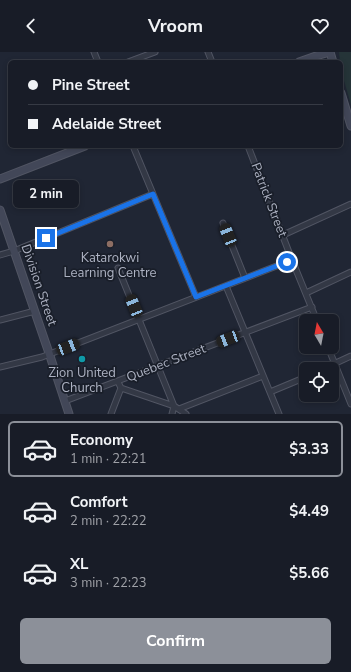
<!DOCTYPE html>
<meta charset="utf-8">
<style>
body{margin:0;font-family:"Nunito Sans",sans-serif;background:#252933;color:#f1f3f6;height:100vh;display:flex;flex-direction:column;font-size:15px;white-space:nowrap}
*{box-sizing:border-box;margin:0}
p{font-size:13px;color:#9fa1a7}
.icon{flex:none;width:22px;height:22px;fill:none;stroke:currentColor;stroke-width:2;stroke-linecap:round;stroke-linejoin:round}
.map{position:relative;height:362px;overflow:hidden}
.sheet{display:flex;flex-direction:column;background:#181c27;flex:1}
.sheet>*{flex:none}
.top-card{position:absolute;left:8px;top:8px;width:335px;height:88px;border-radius:6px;box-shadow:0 2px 6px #0003,0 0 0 1px #363a44;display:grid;align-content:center;height:88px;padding:0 20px;background:#181c27}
.needle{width:26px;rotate:350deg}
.buttons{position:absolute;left:299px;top:262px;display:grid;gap:8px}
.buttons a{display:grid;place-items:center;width:40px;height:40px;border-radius:6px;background:#181c27;box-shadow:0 2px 6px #0003,0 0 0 1px #363a44;font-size:20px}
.end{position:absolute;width:18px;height:18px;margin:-9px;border:5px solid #1a73e8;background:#fff;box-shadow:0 0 0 2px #fff}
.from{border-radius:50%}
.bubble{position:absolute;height:28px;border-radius:6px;background:#181c27;box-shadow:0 2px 6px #0003,0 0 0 1px #363a44;font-size:13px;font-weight:700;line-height:28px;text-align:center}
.car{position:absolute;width:12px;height:24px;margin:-12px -6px;border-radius:5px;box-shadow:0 0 3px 1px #0007;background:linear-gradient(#222 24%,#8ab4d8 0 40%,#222 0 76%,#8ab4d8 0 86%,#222 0)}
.top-card b{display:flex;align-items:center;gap:14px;height:38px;font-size:15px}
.top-card b+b{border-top:1px solid #363a44}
.top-card i{width:10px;height:10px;background:#f1f3f6}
ul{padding:7px 0 0;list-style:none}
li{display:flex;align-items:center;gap:12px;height:56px;margin:0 8px 6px;padding:0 12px;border:2px solid transparent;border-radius:6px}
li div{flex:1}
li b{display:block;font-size:15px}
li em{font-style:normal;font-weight:700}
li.selected{border-color:#8c9099}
li>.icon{width:36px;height:36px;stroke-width:1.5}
.cta{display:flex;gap:8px;margin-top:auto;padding:8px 20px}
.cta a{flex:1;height:46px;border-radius:6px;background:#8c9099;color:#fff;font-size:16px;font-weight:700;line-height:46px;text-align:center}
header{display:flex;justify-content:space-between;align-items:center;height:52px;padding:0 20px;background:#181c27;font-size:18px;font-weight:700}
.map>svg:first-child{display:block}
.green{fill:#253438}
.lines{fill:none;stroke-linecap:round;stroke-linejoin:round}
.street-casing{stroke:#515563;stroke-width:7}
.secondary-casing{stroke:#515563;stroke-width:9}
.street{stroke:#333845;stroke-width:5}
.secondary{stroke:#424758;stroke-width:7}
.route{stroke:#1a73e8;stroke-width:5}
.education-dot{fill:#8d6e63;stroke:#191e29;stroke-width:1.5}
.culture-dot{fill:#0f9aa8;stroke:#191e29;stroke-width:1.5}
.labels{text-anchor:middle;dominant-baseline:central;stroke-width:3.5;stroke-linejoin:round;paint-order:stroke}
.street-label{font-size:13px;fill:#adb2c2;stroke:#191e29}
.poi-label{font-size:13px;fill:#adb2c2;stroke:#191e29}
</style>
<header><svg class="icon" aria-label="back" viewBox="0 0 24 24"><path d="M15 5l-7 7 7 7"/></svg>Vroom<svg class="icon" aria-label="heart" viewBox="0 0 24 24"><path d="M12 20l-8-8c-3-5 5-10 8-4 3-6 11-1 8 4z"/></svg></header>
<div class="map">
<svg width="351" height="362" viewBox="0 0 351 362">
<rect width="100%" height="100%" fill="#202634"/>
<path class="green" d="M339,0H351V53L341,18V10H340Z"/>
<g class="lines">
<defs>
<path id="street" d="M94,0L98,10
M208,0L212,10
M128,10L155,0
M133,94L196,245
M248,94L292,208L317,269
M223,171L245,226
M283,183L351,152
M0,203L14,199L153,142
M118,216L174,354L172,362
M226,234L279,362
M306,241L351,220
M0,268L35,259
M328,295L351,352
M0,315L42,305L292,208
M323,317L351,304
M118,330L121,336L174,354L186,362
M270,340L306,325
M65,349L312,255
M179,357L263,324
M111,362L121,336"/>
<path id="secondary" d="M330,0L333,10
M299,10L316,4L330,0
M341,41L351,74
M0,127L85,94
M0,158L49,301L69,362"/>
</defs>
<use href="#street" class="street-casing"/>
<use href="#secondary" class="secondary-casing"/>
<use href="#street" class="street"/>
<use href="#secondary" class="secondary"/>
</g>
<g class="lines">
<path class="route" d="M46,186L153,142L196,245L287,210"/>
</g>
<circle class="education-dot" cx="110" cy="192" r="4"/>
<circle class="culture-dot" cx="82" cy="307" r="4"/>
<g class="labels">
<g class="street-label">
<text transform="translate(269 148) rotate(69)">Patrick Street</text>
<text transform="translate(39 233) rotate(71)">Division Street</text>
<text transform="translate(166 311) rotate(-21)">Quebec Street</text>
</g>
<g class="poi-label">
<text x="110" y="206">Katarokwi<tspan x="110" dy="15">Learning Centre</tspan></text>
<text x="82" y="321">Zion United<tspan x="82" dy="15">Church</tspan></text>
</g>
</g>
</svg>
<div class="buttons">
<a><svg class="needle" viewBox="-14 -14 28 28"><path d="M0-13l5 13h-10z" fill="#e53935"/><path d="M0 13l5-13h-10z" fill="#9fa1a7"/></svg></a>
<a><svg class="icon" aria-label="locate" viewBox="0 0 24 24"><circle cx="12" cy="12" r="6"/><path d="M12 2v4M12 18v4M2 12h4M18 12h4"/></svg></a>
</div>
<i class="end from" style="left:287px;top:210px"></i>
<i class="end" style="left:46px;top:186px"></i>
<div class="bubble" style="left:13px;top:128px;width:66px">2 min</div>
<i class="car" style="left:228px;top:183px;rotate:338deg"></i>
<i class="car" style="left:134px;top:254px;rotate:338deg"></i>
<i class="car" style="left:228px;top:287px;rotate:249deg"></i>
<i class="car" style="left:68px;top:295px;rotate:69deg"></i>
<div class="top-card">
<b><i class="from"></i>Pine Street</b>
<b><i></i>Adelaide Street</b>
</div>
</div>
<section class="sheet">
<ul>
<li class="selected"><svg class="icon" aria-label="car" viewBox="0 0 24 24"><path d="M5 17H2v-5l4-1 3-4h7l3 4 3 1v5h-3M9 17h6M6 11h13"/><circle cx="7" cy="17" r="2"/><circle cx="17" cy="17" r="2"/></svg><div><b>Economy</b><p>1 min · 22:21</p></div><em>$3.33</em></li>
<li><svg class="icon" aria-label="car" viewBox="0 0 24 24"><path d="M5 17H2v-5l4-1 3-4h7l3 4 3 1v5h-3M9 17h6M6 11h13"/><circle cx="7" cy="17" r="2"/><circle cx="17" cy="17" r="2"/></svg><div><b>Comfort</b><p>2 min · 22:22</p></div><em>$4.49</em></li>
<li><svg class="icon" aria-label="car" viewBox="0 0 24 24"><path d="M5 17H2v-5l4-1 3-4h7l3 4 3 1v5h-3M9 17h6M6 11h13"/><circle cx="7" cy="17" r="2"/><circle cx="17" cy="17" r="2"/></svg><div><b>XL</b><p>3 min · 22:23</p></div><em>$5.66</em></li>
</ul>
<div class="cta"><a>Confirm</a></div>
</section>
